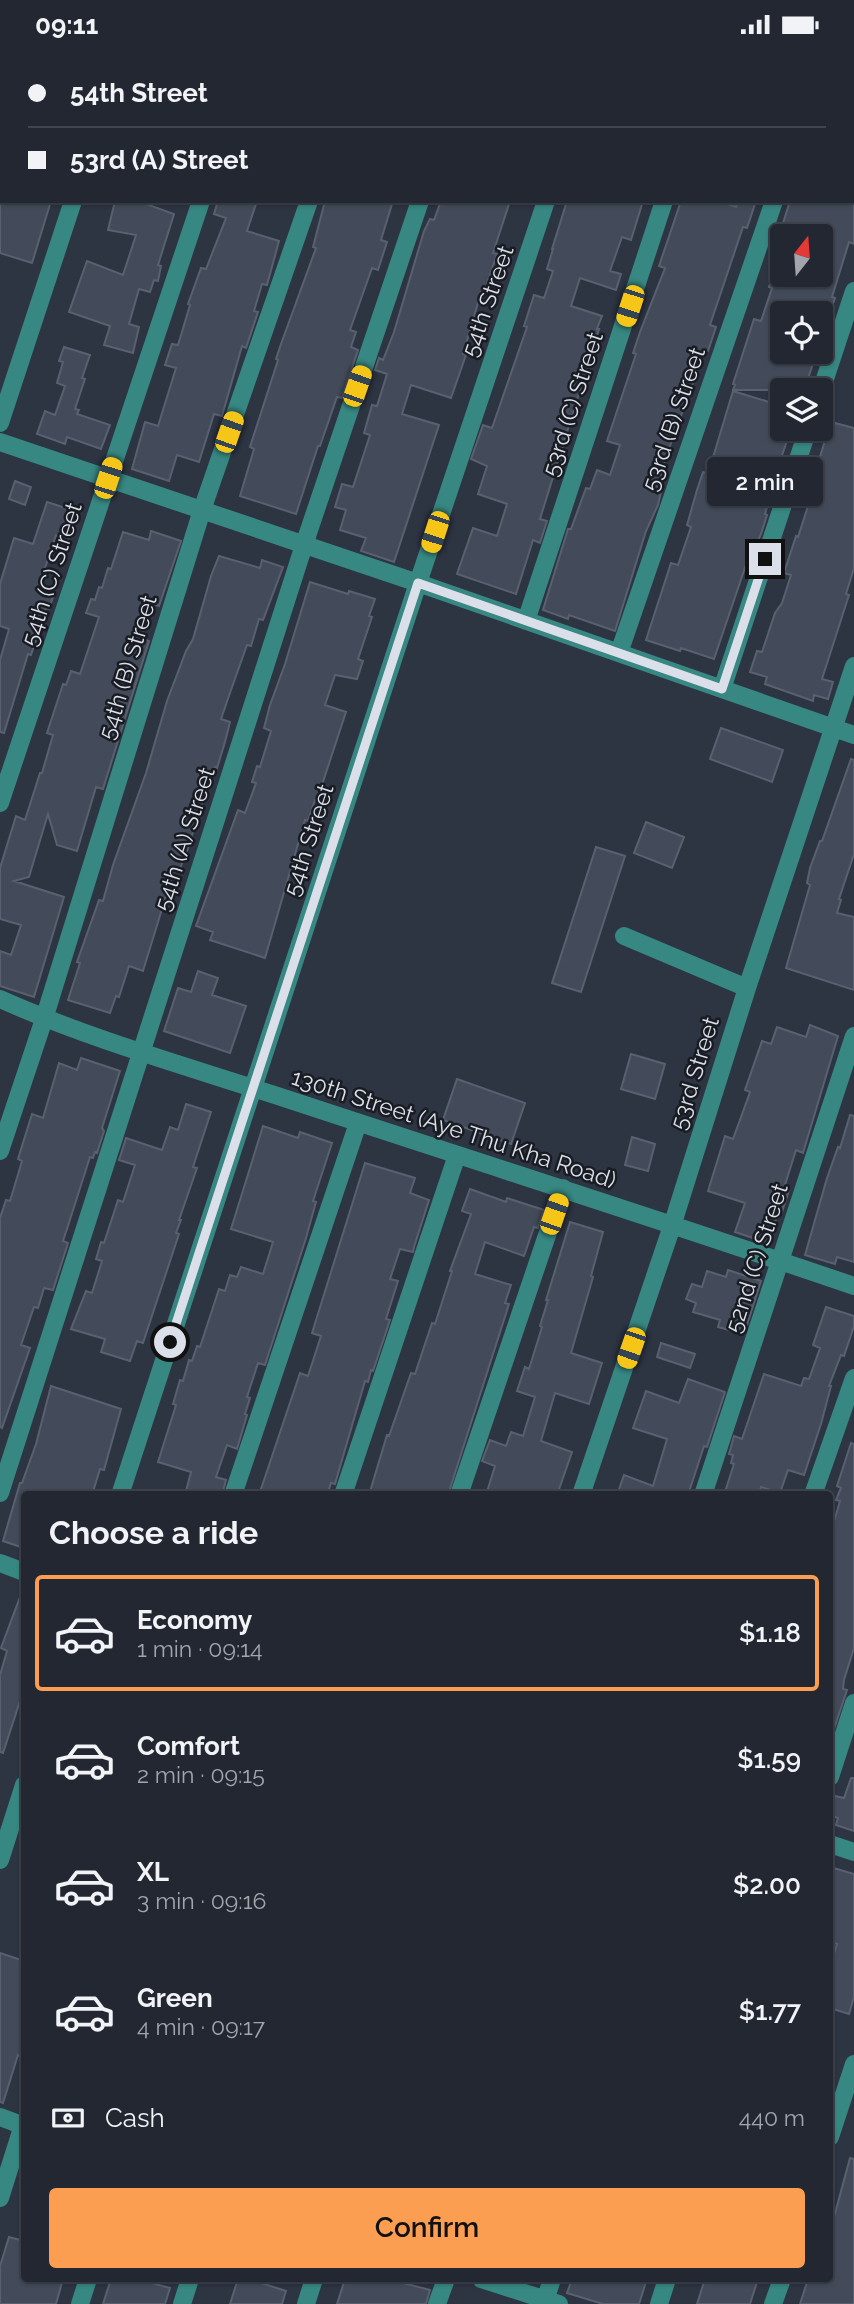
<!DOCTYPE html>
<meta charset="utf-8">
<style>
body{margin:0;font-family:Raleway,sans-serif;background:#2a2f3a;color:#f1f3f6;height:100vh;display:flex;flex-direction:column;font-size:26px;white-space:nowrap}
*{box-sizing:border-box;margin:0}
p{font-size:23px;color:#a2a5ac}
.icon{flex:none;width:38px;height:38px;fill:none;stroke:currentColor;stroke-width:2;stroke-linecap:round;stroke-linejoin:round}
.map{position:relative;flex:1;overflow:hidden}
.details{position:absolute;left:21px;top:1442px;width:812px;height:791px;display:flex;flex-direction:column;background:#222732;border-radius:7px;box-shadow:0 2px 5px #0004,0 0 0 2px #3f444d}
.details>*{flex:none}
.banner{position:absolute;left:0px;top:0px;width:854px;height:154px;box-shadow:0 2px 5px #0004,0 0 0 2px #3f444d;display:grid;align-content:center;height:154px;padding:0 28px;background:#222732}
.needle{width:46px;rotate:17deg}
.fabs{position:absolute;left:770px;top:175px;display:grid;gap:14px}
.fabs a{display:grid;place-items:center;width:63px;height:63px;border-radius:7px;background:#222732;box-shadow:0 2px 5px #0004,0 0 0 2px #3f444d;font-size:35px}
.end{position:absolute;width:32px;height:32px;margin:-16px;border:9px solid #dbdfe9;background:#111;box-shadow:0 0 0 4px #111}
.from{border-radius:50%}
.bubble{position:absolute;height:49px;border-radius:7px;background:#222732;box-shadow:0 2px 5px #0004,0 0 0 2px #3f444d;font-size:23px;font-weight:600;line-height:49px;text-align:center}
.car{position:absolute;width:21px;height:42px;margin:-21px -10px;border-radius:9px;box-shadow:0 0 5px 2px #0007;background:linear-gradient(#f5c518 24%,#345 0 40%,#f5c518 0 76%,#345 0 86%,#f5c518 0)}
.banner b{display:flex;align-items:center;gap:24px;height:66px;font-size:26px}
.banner b+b{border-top:2px solid #3f444d}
.banner i{width:18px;height:18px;background:#f1f3f6}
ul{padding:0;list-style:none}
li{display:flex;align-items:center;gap:21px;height:116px;margin:0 14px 10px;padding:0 14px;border:4px solid transparent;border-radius:7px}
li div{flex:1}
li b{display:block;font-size:26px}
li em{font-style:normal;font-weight:600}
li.current{border-color:#fb9e51}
li>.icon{width:63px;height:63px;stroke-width:1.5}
h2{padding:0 28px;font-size:32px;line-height:84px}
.pay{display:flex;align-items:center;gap:18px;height:77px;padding:0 28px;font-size:26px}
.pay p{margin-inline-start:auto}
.button{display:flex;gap:14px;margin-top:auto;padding:14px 28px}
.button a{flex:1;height:80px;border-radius:7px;background:#fb9e51;color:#111;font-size:28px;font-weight:600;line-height:80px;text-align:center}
.status{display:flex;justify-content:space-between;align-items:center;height:49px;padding:0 35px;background:#222732;direction:ltr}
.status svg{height:19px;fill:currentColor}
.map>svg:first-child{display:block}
.building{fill:#434b5a;stroke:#596070;stroke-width:2}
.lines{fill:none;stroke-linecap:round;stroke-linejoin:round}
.minor{stroke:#378782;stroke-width:18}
.route{stroke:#dbdfe9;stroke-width:9}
.labels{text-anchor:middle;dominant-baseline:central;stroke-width:5;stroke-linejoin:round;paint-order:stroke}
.street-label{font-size:23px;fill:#dbdfe9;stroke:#191c22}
</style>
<div class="status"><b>09:11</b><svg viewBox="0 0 49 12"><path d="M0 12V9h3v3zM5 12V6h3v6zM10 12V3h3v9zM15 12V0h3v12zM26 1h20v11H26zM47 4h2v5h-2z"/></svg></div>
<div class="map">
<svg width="854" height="2255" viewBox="0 0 854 2255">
<rect width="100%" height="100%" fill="#2d3442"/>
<path class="building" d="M0,152H51L32,214L0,204Z
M115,152H138L174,165L158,216L161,217L158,232L154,231L150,243L139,240L129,275L139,278L133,304L104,296L110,277L69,263L87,212L123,226L136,186L108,181Z
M218,152H257L247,182L279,192L267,236L262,235L254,262L258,263L246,299L242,297L222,367L214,365L199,413L177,406L169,432L132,420L145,373L158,377L176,319L165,316L172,295L178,296L190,256L188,255L201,219L206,220L226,169L214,165Z
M325,152H384L392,155L381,191L387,193L378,221L372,219L350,281L356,283L351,298L358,301L342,349L337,348L320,397H318L296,465L240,447L254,400L250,398L278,311L276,310L281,295L316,199L313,198Z
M441,152H510L493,204L497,205L486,238L483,237L463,305L466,306L451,349L411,336L402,365L439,376L394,513L361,502L366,489L340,481L346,461L335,458L342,435L353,438L370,386L364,384L372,356L377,357L387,325L375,321L379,309L383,311L394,283L424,182L430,170L434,171Z
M567,152H643L631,191L622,188L610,222L621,225L616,241L580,229L571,257L602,267L597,280H599L540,470L547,472L540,494L533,491L516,545L457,525L473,479L497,487L507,455L478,445L487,417L471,410L483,376L492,379L527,278L524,277L534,246L544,249L553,222L547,220L553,200H552Z
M681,152H719L736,158L738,152H756L747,179L743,178L710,276L716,278L708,302L705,301L666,408L660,428L662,429L657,442L661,443L658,456L646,482L615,582L569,566L568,570L543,561L568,480H571L586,439L590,440L597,421L610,426L620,396L607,392L636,305L633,304L640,283L665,219L659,217Z
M790,152H846L854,155V195L849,193L832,248L835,249L829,266L826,265L825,271L821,270V264H782V303H817L804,341H733L735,336L733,335L754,270L761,272L772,239L769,238L773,226H809L821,229V187H779Z
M64,298L90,306L82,329L85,330L75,360L79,361L77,365L110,376L101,400L67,388L65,395L37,385L45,362L55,366L65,337L57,334L63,313L59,312Z
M733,342L782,357V380H786L785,385L789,386L767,450L769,451L765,465L767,466L761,485L750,511L748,510L714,610L681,599L680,602L646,591L671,514L678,516L691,478L687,476L697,441L703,423L708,425Z
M835,374L854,379V519L846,545L849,546L822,630L833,633L828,650L814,646L813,652L765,635L767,628L750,623L757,602L762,603L775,564L782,554L791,526L784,524L796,487L798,488L809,454L806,453L827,385L831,386Z
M15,432L31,438L25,456L9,450Z
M47,453L78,463L68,491L56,486L38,540L54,545L49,560L46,559L31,606L28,605L4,684L0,683V611L9,580L0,577V535L14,489L33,495Z
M151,482L181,492L159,557L153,555L141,589L149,592L103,740L96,738L77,802L57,796L48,765L29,828L14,832L64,848L34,948L0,937V902L11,906L21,876L0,870V819L16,767L25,771L40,724H42L53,686L47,684L63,635L66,636L71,622L80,625L99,568L86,564L91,550L95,551L99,538L102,539L108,519L111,520L123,483L149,491Z
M219,507L260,519L262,511L283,518L263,571L259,570L251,597L247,596L231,641L221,670L230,673L225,693L217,719L215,718L209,732L188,799L179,822L174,821L143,922L129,917L119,948L116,947L110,964L68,951L80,914L77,913L99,851L103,852L113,816L146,724L167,652L186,602L193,590L211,527Z
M310,533L348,545L349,542L375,550L369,567L372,568L358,610L363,612L357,630L335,626L325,656L346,663L317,751H315L308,772L305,771L265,909L210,891L213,883L196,877L238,761L245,764L256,734L252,733L257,717L260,718L271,682L264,679L270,656L285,615Z
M721,679L783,701L772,733L710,710Z
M851,710L854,711V805L839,850L841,851L837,864L854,868V941L786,919L810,836L807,834L810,819L820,792H822Z
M646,773L684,788L672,819L634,804Z
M596,798L625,807L581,943L552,934Z
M198,922L218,929L212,946L246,957L230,1004L164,982L178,939L191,943Z
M810,976L838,987L803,1104L796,1101L784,1139L789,1141L782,1163L779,1161L768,1194L735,1183L745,1154L708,1142L725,1087L733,1090L750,1043L745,1041L762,992L771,995L777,978L806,988Z
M631,1005L665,1015L655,1050L621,1040Z
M81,1009L120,1022L102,1079L104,1082L97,1104L95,1103L93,1109L90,1108L67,1180L63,1192L68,1194L53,1241L44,1239L38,1259L34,1258L21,1296L30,1299L2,1379L0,1378V1169L6,1151L10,1152L22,1112L18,1110L32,1065L43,1069L59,1014L77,1021Z
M457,1030L525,1054L511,1095L443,1071Z
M186,1055L211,1063L193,1118L197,1119L179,1171H181L176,1184L179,1185L143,1294L137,1292L130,1312L101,1303L105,1290L71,1280L86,1242L92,1244L102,1212L96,1210L101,1193L104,1194L118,1151L123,1153L135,1116L119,1111L126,1089L162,1101L170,1078L178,1081Z
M850,1066L854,1067V1213L837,1208L835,1215L805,1206L827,1129L838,1098L840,1099Z
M263,1077L298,1089L300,1083L332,1094L313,1152L316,1153L306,1189L265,1316L258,1314L247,1348L250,1349L245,1365L247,1366L237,1400L227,1396L216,1428L226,1431L222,1446H185L191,1423L158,1413L176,1356L173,1355L180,1331L183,1332L189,1311L192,1312L197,1297L200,1298L219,1240L225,1242L230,1226L237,1228L241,1218L263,1225L273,1193L231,1180Z
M632,1088L655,1095L648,1122L625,1116Z
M365,1114L415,1129L410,1144L429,1151L414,1198L413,1203L400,1200L390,1230L398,1232L386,1270L390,1271L373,1322L371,1321L368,1333L365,1332L335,1435L331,1434L327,1446H259L300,1324L308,1327L321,1287L312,1284Z
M470,1140L506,1153L507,1149L544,1161L538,1179L534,1178L524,1207L485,1193L475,1225L511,1236L505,1254L509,1255L448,1446H369L387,1386L389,1387L411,1324L415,1325L432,1274L435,1275L452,1222H450L471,1165L462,1162Z
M570,1173L603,1183L591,1227L593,1228L571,1304L602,1314L589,1355L555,1344L541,1392L572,1403L557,1446H486L495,1417L482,1412L490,1391L506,1397L511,1383L523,1387L535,1348L517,1342L525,1318L529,1320L542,1278L540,1277L548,1251H546Z
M728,1221L761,1232L744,1285L718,1278L720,1271L693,1263L696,1254L686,1250L692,1235L702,1238L707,1222L726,1228Z
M826,1258L854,1267V1277L844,1307L841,1306L829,1337H831L821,1375L804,1426L788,1421L780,1444L761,1438L759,1446H724L734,1415L731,1414L733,1406L729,1405L734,1387L742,1390L764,1325L801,1337L804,1329L809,1330L820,1299L813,1296Z
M661,1294L695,1305L690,1319L657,1308Z
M688,1330L725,1343L707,1398L704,1397L688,1446H617L624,1426L653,1437L667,1390L633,1379L646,1342L679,1354Z
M51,1337L121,1360L104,1421L100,1420L92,1446H24V1499L3,1492L20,1434H22L36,1395Z
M851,1394L854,1395V1599L844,1631L843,1640L847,1641L832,1686H830V1486L840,1452L836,1451L841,1439L837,1437Z
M23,1540H24V1650L21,1649L3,1704L0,1703V1626L7,1602L1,1599Z
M851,1729H854V1782L836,1776L838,1769L830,1766L835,1747L844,1749Z
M830,1818L854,1825V1948L849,1965L830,1959V1918L837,1895L830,1893Z
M0,1904L24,1912V2008L18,2006L3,2054L0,2053Z
M850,2109L854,2110V2255H800L808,2230H830V2183Z
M9,2188L24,2192V2230H63L56,2255H0V2217Z
M111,2230H137L170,2239L165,2255H103Z
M238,2230H249L286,2242L282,2255H230Z
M345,2230H388L430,2241L426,2255H337Z
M572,2230H635L646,2233L639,2255H603L567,2244Z
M705,2230H758L750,2255H697Z"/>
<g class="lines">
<path class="minor" d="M535,0L540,2
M123,2L124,0
M252,2V0
M360,2L361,0
M470,2L471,0
M597,2V0
M713,2V0
M825,2V0
M0,10L2,5
M852,106H854
M821,342L854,242
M0,374L73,152
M0,393L418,534L854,686
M526,572L664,152
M619,604L774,152
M722,640L808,380
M0,754L201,152
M624,887L747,939
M0,950C94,992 193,1019 290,1051C478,1113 667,1173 854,1237
M0,1102L44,970L202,461L309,152
M0,1444L304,496L420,152
M120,1446L418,534L546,152
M233,1446L358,1074
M343,1446L457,1106
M459,1446L563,1139
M581,1446L672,1177L747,939L854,617
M703,1446L854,987
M813,1446L854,1329
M0,1514L24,1523
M830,1728L854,1654
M830,1795L854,1803
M0,1811L24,1736
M0,2068L24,2077
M830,2088L854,2015
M0,2149L24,2073
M481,2230L559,2255
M80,2255L88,2230
M182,2255L190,2230
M306,2255L314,2230
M437,2255L446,2230
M544,2255L552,2230
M659,2255L667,2230
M773,2255L782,2230"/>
</g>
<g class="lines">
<path class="route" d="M170,1293L418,534L722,640L765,510"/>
</g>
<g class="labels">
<g class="street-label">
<text transform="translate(487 252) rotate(-71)">54th Street</text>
<text transform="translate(572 355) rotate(-72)">53rd (C) Street</text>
<text transform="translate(673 370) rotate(-71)">53rd (B) Street</text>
<text transform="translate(51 525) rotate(-72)">54th (C) Street</text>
<text transform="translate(127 618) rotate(-73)">54th (B) Street</text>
<text transform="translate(184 790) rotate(-72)">54th (A) Street</text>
<text transform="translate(308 791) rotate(-72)">54th Street</text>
<text transform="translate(694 1024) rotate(-73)">53rd Street</text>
<text transform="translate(454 1079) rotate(18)">130th Street (Aye Thu Kha Road)</text>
<text transform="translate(756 1209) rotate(-72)">52nd (C) Street</text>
</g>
</g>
</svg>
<div class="fabs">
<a><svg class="needle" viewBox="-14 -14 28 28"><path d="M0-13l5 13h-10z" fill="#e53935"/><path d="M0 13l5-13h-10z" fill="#a2a5ac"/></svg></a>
<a><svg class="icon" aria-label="locate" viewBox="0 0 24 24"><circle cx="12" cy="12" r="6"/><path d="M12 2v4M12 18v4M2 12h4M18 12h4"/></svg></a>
<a><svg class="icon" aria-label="layers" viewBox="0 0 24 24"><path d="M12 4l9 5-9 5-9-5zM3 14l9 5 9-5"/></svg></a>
</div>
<i class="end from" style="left:170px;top:1293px"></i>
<i class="end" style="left:765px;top:510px"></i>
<div class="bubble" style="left:707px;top:408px;width:116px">2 min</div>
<i class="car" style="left:630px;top:257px;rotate:198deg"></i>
<i class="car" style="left:357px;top:337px;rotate:19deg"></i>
<i class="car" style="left:229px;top:383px;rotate:19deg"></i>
<i class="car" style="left:108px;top:429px;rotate:18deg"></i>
<i class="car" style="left:435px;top:483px;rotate:198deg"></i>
<i class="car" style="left:554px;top:1165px;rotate:19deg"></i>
<i class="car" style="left:631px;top:1299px;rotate:199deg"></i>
<div class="banner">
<b><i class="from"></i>54th Street</b>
<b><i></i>53rd (A) Street</b>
</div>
<section class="details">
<h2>Choose a ride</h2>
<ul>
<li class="current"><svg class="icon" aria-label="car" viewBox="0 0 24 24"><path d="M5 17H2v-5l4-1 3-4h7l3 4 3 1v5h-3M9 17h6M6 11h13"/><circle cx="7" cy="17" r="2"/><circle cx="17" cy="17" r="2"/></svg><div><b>Economy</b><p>1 min · 09:14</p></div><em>$1.18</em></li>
<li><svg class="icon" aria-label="car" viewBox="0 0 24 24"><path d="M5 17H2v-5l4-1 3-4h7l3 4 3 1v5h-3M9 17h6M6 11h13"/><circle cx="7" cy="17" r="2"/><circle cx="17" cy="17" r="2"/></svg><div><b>Comfort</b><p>2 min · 09:15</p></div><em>$1.59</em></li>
<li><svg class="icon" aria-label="car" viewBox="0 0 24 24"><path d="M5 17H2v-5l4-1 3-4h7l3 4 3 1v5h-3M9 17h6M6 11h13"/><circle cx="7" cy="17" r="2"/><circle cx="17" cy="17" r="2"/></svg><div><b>XL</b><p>3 min · 09:16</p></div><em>$2.00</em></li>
<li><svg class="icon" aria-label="car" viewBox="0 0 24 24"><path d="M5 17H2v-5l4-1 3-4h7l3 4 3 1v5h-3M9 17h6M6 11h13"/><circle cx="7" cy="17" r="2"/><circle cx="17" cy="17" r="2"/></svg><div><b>Green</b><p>4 min · 09:17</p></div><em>$1.77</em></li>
</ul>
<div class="pay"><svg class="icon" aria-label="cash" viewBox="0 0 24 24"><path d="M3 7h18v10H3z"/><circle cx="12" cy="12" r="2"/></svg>Cash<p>440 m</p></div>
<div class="button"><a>Confirm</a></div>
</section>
</div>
